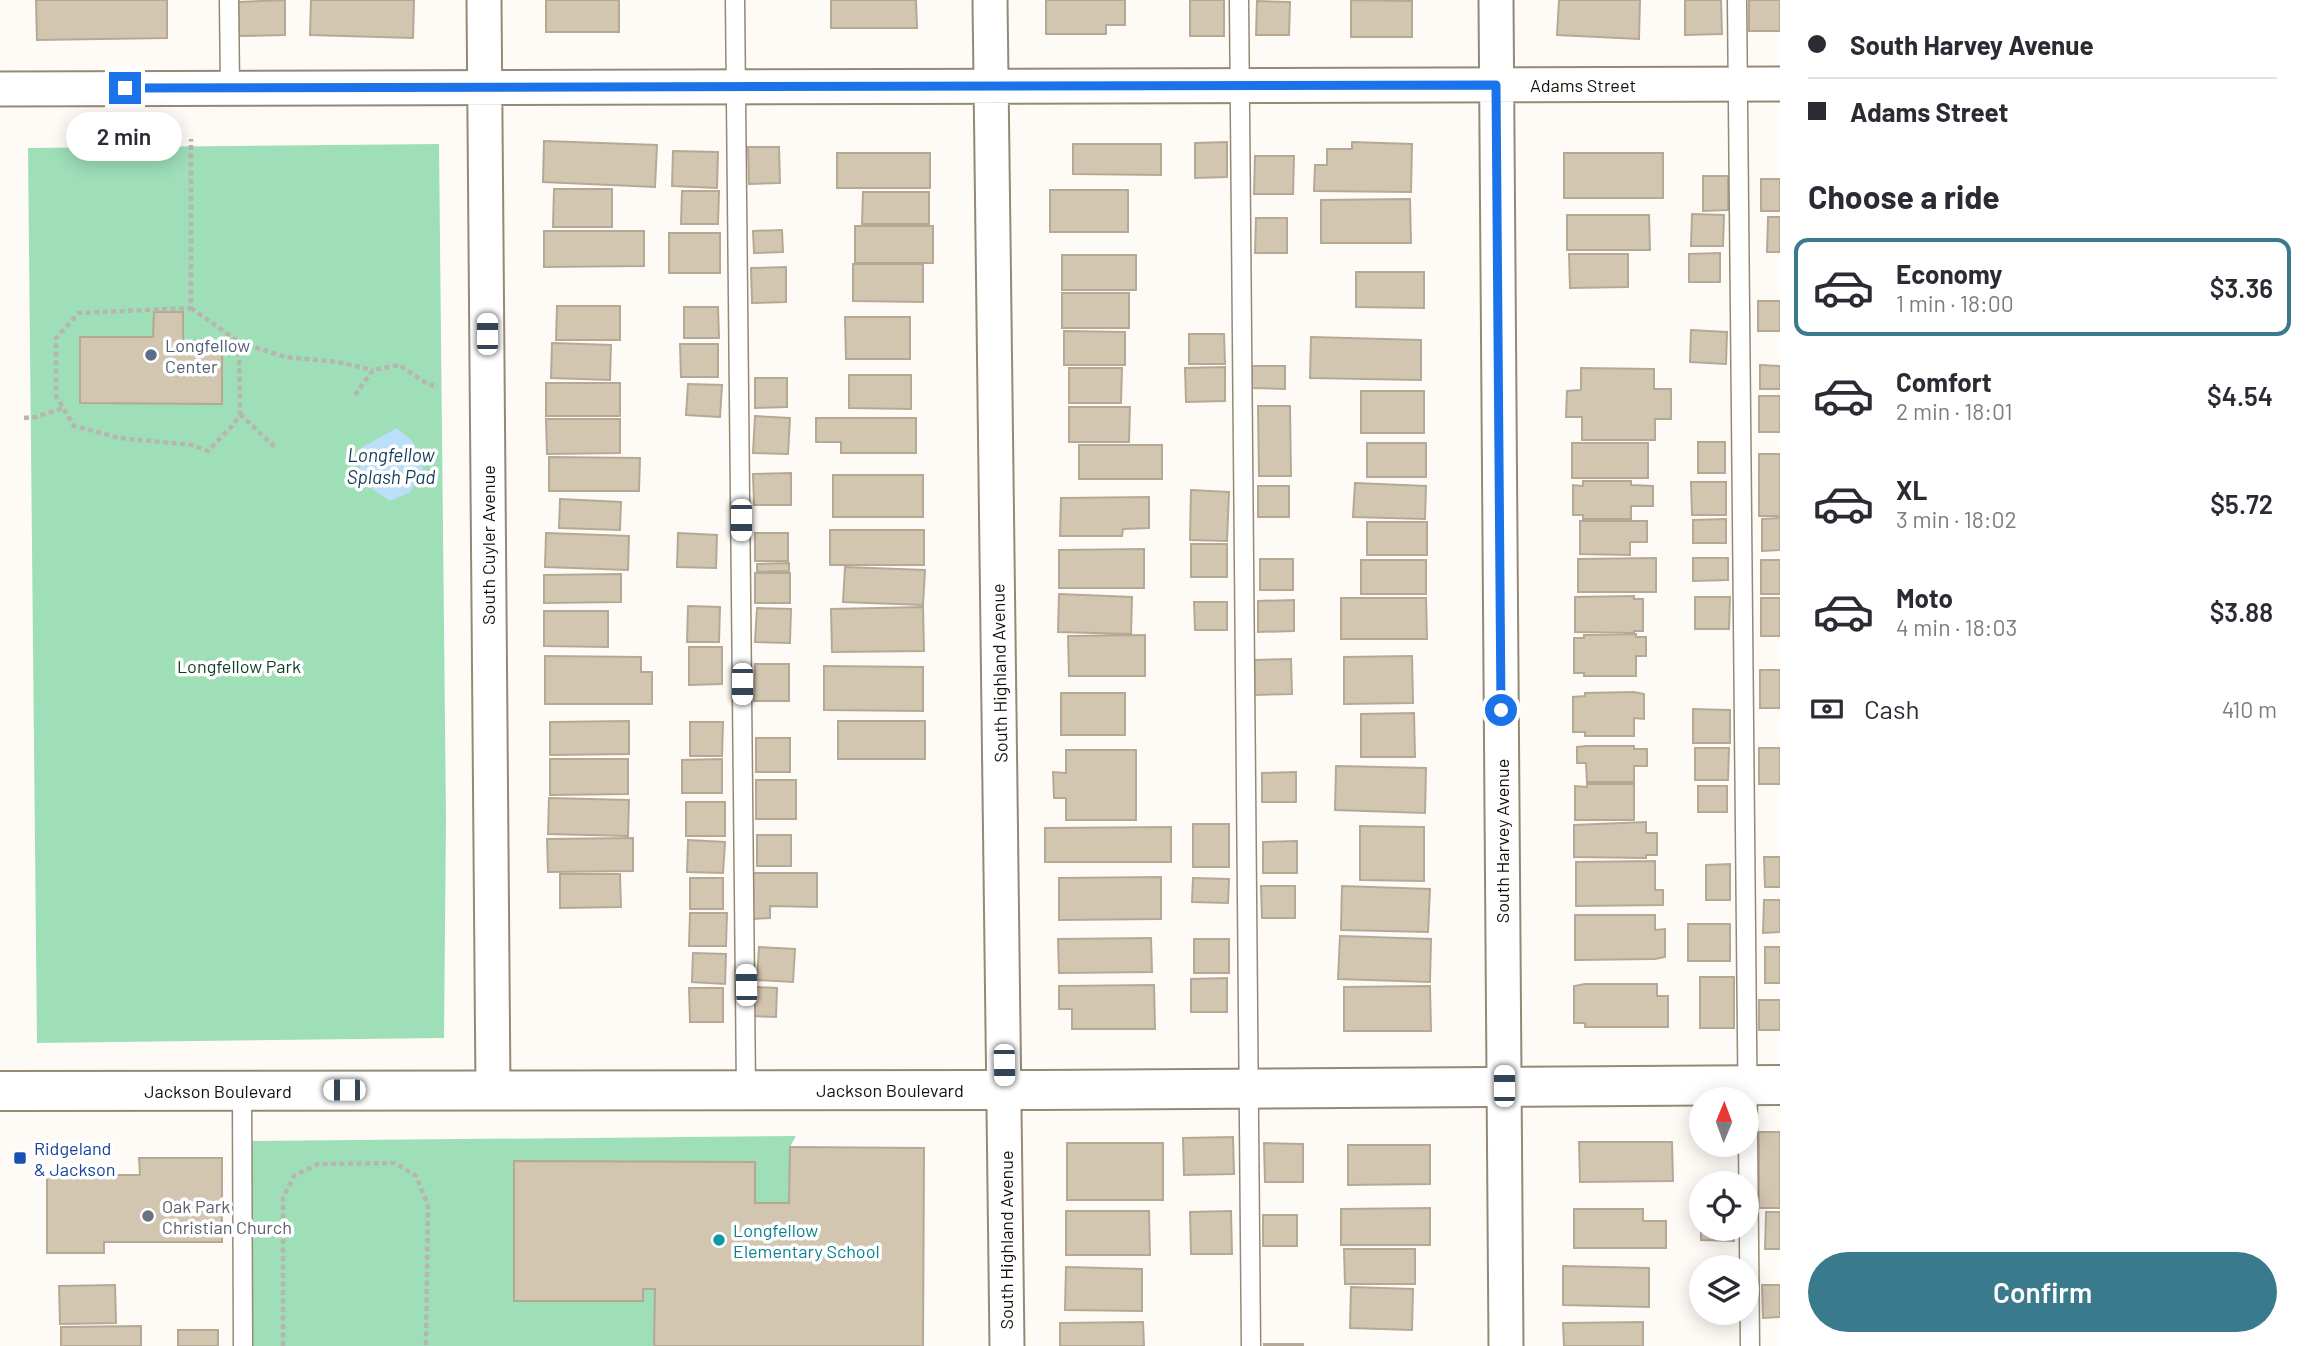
<!DOCTYPE html>
<meta charset="utf-8">
<style>
body{margin:0;font-family:Barlow,sans-serif;background:#f7f7f7;color:#2b2b33;height:100vh;display:flex;flex-direction:column;font-size:26px;white-space:nowrap}
*{box-sizing:border-box;margin:0}
p{font-size:23px;color:#7c7c81}
.icon{flex:none;width:38px;height:38px;fill:none;stroke:currentColor;stroke-width:2;stroke-linecap:round;stroke-linejoin:round}
.map{position:relative;flex:1;overflow:hidden}
.side{display:flex;flex-direction:column;background:#fff;width:525px}
.side>*{flex:none}
.hud{display:grid;align-content:center;height:154px;padding:0 28px;background:#fff}
.needle{width:46px;rotate:1deg}
.buttons{position:absolute;left:1689px;top:1087px;display:grid;gap:14px}
.buttons a{display:grid;place-items:center;width:70px;height:70px;border-radius:50%;background:#fff;box-shadow:0 4px 18px #0003;font-size:35px}
.end{position:absolute;width:32px;height:32px;margin:-16px;border:9px solid #1a73e8;background:#fff;box-shadow:0 0 0 4px #fff}
.from{border-radius:50%}
.bubble{position:absolute;height:49px;border-radius:24px;background:#fff;box-shadow:0 4px 18px #0003;font-size:23px;font-weight:600;line-height:49px;text-align:center}
.car{position:absolute;width:21px;height:42px;margin:-21px -10px;border-radius:9px;box-shadow:0 0 5px 2px #0007;background:linear-gradient(#fff 24%,#345 0 40%,#fff 0 76%,#345 0 86%,#fff 0)}
.hud b{display:flex;align-items:center;gap:24px;height:66px;font-size:26px}
.hud b+b{border-top:2px solid #e1e1e2}
.hud i{width:18px;height:18px;background:#2b2b33}
ul{padding:0;list-style:none}
li{display:flex;align-items:center;gap:21px;height:98px;margin:0 14px 10px;padding:0 14px;border:4px solid transparent;border-radius:14px}
li div{flex:1}
li b{display:block;font-size:26px}
li em{font-style:normal;font-weight:600}
li.current{border-color:#397a8c}
li>.icon{width:63px;height:63px;stroke-width:1.5}
h2{padding:0 28px;font-size:32px;line-height:84px}
.pay{display:flex;align-items:center;gap:18px;height:77px;padding:0 28px;font-size:26px}
.pay p{margin-inline-start:auto}
.primary-button{display:flex;gap:14px;margin-top:auto;padding:14px 28px}
.primary-button a{flex:1;height:80px;border-radius:42px;background:#397a8c;color:#fff;font-size:28px;font-weight:600;line-height:80px;text-align:center}
main{display:flex;flex:1;min-height:0}
.map>svg:first-child{display:block}
.green{fill:#9edfb8}
.water{fill:#bcdff9}
.building{fill:#d3c6b1;stroke:#b5a995;stroke-width:2}
.lines{fill:none;stroke-linecap:round;stroke-linejoin:round}
.lane-casing{stroke:#958976;stroke-width:21}
.street-casing{stroke:#958976;stroke-width:37}
.secondary-casing{stroke:#958976;stroke-width:42}
.path{stroke:#b8b5b0;stroke-width:4.5;stroke-dasharray:5 3.5;stroke-linecap:butt}
.lane{stroke:#fff;stroke-width:18}
.street{stroke:#fff;stroke-width:33}
.secondary{stroke:#fff;stroke-width:38}
.route{stroke:#1a73e8;stroke-width:9}
.service-dot{fill:#5c6f8a;stroke:#fff;stroke-width:2.5}
.transit-dot{fill:#1a4fb4;stroke:#fff;stroke-width:2.5}
.worship-dot{fill:#6b7280;stroke:#fff;stroke-width:2.5}
.culture-dot{fill:#0f9aa8;stroke:#fff;stroke-width:2.5}
.labels{text-anchor:middle;dominant-baseline:central;stroke-width:7;stroke-linejoin:round;paint-order:stroke}
.street-label{font-size:18px;fill:#15110a;stroke:#fff}
.service-label{font-size:18px;fill:#4e5e75;stroke:#fff;text-anchor:start}
.park-label{font-size:18px;fill:#0f3d26;stroke:#fff}
.transit-label{font-size:18px;fill:#164399;stroke:#fff;text-anchor:start}
.worship-label{font-size:18px;fill:#5b616d;stroke:#fff;text-anchor:start}
.culture-label{font-size:18px;fill:#0d838f;stroke:#fff;text-anchor:start}
.water-label{font-size:19px;font-style:italic;fill:#133c56;stroke:#fff}
</style>
<main>
<div class="map">
<svg width="1780" height="1346" viewBox="0 0 1780 1346">
<rect width="100%" height="100%" fill="#fefbf7"/>
<path class="green" d="M439,144L446,819L444,1038L37,1043L28,148Z
M796,1136L790,1147L789,1203H755V1162H514V1301H643V1289H655V1346H253L248,1141Z"/>
<path class="water" d="M397,428L413,442L423,468L410,492L390,501L372,489L359,475L361,448Z"/>
<path class="building" d="M36,0H167V38L37,40Z
M285,0V35L239,36L238,2Z
M311,0H414L413,38L310,35Z
M546,0H619V32H546Z
M831,0H916L917,28H831Z
M1046,0H1125V25H1106V34H1046Z
M1190,0H1224V36H1190Z
M1351,0L1412,1V37H1351Z
M1559,0H1640L1639,39L1557,35Z
M1685,0H1721L1722,34L1685,35Z
M1749,0H1780V31H1749Z
M1257,1L1290,2L1289,35H1256Z
M544,141L657,145L655,187L543,182Z
M1227,142V177L1195,178V143Z
M1352,142L1412,144L1411,192L1314,191L1315,165H1327V149H1352Z
M1073,144H1161V175L1073,174Z
M748,147H779L780,183L749,184Z
M673,151L718,152L717,188L672,186Z
M837,153H930V188H837Z
M1564,153H1663V198H1564Z
M1255,156H1294L1293,194H1254Z
M1703,176H1728V210L1703,211Z
M1761,179H1780V211H1761Z
M554,189H612V227H553Z
M1050,190H1128V232H1050Z
M682,191H719L718,224H681Z
M863,192H929V224H862Z
M1410,199L1411,243H1321V200Z
M1692,214L1724,215L1723,246H1691Z
M1567,215H1649L1650,250H1567Z
M1768,217H1780V252H1767Z
M1256,218H1287V253H1255Z
M855,226H933V263H855Z
M782,230L783,252L754,253L753,231Z
M544,231H644V266L544,267Z
M669,233H720V273H669Z
M1720,253V282H1689V254Z
M1569,254H1628V287L1570,288Z
M1062,255H1136V290H1062Z
M853,264H923V302L853,301Z
M786,267V302L752,303L751,268Z
M1356,272H1424V308L1356,307Z
M1062,293H1129V328H1062Z
M1758,301H1780V331H1758Z
M557,306H620V340H556Z
M684,307H718L719,338H684Z
M154,312H183V341H222V404L80,403V337H153Z
M845,317H910V359H846Z
M1691,330L1727,332L1726,364L1690,362Z
M1064,331L1125,332V365H1064Z
M1189,334H1224L1225,364H1189Z
M1311,337L1421,340V380L1310,378Z
M552,343L611,345L610,380L551,378Z
M680,344H718V377H681Z
M1760,365L1780,366V389H1760Z
M1252,366H1285V389L1252,388Z
M1225,367V401L1186,402L1185,368Z
M1069,368H1122L1121,403H1069Z
M1581,368L1654,369V389H1671V419H1655V440H1582V417H1566L1567,391L1581,390Z
M849,375H911V409L849,408Z
M755,378H787V407L755,408Z
M546,383H620V416H546Z
M688,384L722,385L720,417L686,415Z
M1361,391H1424V433H1361Z
M1759,396H1780V432H1759Z
M1258,406H1290L1291,476H1259Z
M1069,407H1130L1129,442H1069Z
M755,416L790,418L788,454L753,453Z
M816,418H916V453H841V442H816Z
M546,419H620V453L547,454Z
M1698,442H1725V473H1698Z
M1367,443H1426V477H1367Z
M1572,443H1648V478H1572Z
M1079,445H1162V479H1079Z
M1759,454H1780V516H1759Z
M549,457L640,458L639,491H549Z
M791,473V505H754L753,474Z
M833,475H923V517H833Z
M1583,481H1631V485L1653,486V506H1631V519H1583V515H1573V485L1583,486Z
M1691,482H1726V515H1692Z
M1355,483L1426,486L1425,519L1353,517Z
M1258,486H1289V517H1258Z
M1191,490L1229,492L1227,541L1190,540Z
M1149,497V528L1123,529L1122,536H1060L1061,498Z
M560,499L621,502L620,530L559,528Z
M1780,518V550L1762,551V519Z
M1726,519V543H1693V520Z
M1580,521H1647V542H1630V555L1580,554Z
M1367,522H1427V555H1367Z
M830,530H924V565H830Z
M546,533L629,536L628,570L545,567Z
M678,533L717,535L716,568L677,567Z
M755,533H788V561H755Z
M1191,544H1227V577H1191Z
M1144,549V588H1059V550Z
M1656,558V592H1578V559Z
M1693,558H1728V580L1693,581Z
M1260,559H1293V590H1260Z
M1361,560H1426V594H1361Z
M1761,560H1780V594H1761Z
M789,563V571L757,572V564Z
M845,567L925,570L923,605L843,602Z
M755,573H790V603H755Z
M621,574V602L544,603V575Z
M1059,594L1132,597L1131,634L1058,632Z
M1634,596V599H1643V631H1634V633L1575,632V597Z
M1695,597H1730L1729,629H1695Z
M1341,598H1426L1427,639H1341Z
M1761,598H1780V636H1761Z
M1294,600V631L1258,632V601Z
M1194,602H1227V630H1195Z
M688,606L720,607L719,642H687Z
M923,607L924,651L832,652L831,609Z
M757,608L791,609L790,643L755,642Z
M544,611H608V647L544,646Z
M1636,634V637H1646V656H1636V676H1584V673H1574V638H1584V635Z
M1145,635V676H1069L1068,636Z
M689,647H722V684L689,685Z
M545,656L641,657V672H652V704H545Z
M1412,656L1413,703L1344,704V657Z
M1291,659L1292,694L1254,695L1253,660Z
M755,664H789V701H754Z
M824,666L923,667V711L824,710Z
M1760,670H1780V708H1760Z
M1634,692L1644,694V719L1634,718V736H1585V732H1573V697L1585,696V693Z
M1061,693H1125V735H1061Z
M1693,709L1730,710V743H1693Z
M1414,713L1415,757H1361V714Z
M629,721V754L550,755V722Z
M838,721H925V759H838Z
M690,722H723L722,756H690Z
M756,738H790V772H756Z
M1587,746H1634V749H1647V766H1634V782H1587L1586,763H1577V747Z
M1695,748H1729L1728,780H1695Z
M1759,748H1780V784H1759Z
M1066,750H1136V820H1066V798H1054L1053,772L1066,773Z
M550,759H628V794L550,795Z
M722,759V793H682V760Z
M1336,766L1426,768L1425,813L1335,810Z
M1296,772V802H1262V773Z
M756,780H796V819H756Z
M1587,784H1634V820H1575V786L1587,787Z
M1698,786H1727V812H1698Z
M549,798L629,800L628,836L548,834Z
M686,802H725V836H686Z
M1646,822V833H1657V855H1646V858L1574,857V825Z
M1193,824H1229V867H1193Z
M1360,826L1424,827V881L1360,880Z
M1171,827V862H1045V828Z
M757,835H791V866H757Z
M633,838V871L548,872L547,839Z
M688,840L725,842L723,873L687,872Z
M1297,841V873H1263V842Z
M1764,857H1780V887H1765Z
M1655,861V890H1663V905L1576,906V862Z
M1730,864V900H1706V865Z
M753,873H817V907L770,906V918L753,919Z
M560,874H620L621,907L560,908Z
M1161,877V919L1059,920V878Z
M690,878H723V909H690Z
M1193,878L1229,879L1228,903L1192,902Z
M1261,886H1295V918H1262Z
M1342,886L1430,889L1428,932L1341,930Z
M1764,900H1780V932L1763,933Z
M690,913H727L726,946H689Z
M1575,915H1655V930L1665,929V957L1655,959L1575,960Z
M1688,924H1730V961H1688Z
M1340,936L1431,939L1430,982L1338,979Z
M1151,938L1152,972L1059,973L1058,939Z
M1194,939H1229V973H1194Z
M759,947L795,949L793,982L757,980Z
M1765,947H1780V983H1765Z
M693,953L726,954L725,984L692,982Z
M1700,977H1734V1028H1700Z
M1227,978V1012H1191V979Z
M1585,984H1657V996H1668V1027H1585V1023H1574V986Z
M1154,985L1155,1029H1072V1009H1059V986Z
M1430,986L1431,1031H1344V987Z
M754,987L777,988L776,1017L753,1016Z
M689,988H723V1022H690Z
M1759,1000H1780V1030H1759Z
M1759,1132H1780V1208H1759Z
M1233,1137L1234,1174L1184,1175L1183,1138Z
M1579,1142H1672L1673,1181L1580,1182Z
M1067,1143H1163V1200H1067Z
M1264,1143L1303,1144V1182H1265Z
M1348,1145H1430V1184L1348,1185Z
M790,1147L924,1148L923,1346H654L655,1289H643V1301H514V1161L755,1162V1203H789Z
M139,1158H222V1242H104V1253H47V1175H140Z
M1430,1208V1245H1341V1209Z
M1574,1209H1643V1221H1666V1248H1574Z
M1066,1211H1149L1150,1255H1066Z
M1231,1211L1232,1254H1191L1190,1212Z
M1766,1212H1780V1249H1765Z
M1263,1215H1297V1246H1263Z
M1701,1228H1734V1241L1701,1240Z
M1344,1249H1415V1284H1345Z
M1563,1266L1649,1268V1307L1563,1305Z
M1066,1267L1142,1269V1311L1065,1310Z
M115,1285L116,1323L60,1324L59,1286Z
M1762,1285H1780V1317L1763,1318Z
M1351,1287L1413,1289L1412,1330L1350,1328Z
M1143,1322L1144,1346H1060V1323Z
M1643,1322V1346H1564L1563,1323Z
M141,1326V1346H61V1327Z
M178,1330H218V1346H178Z
M1264,1344H1303V1346H1264Z"/>
<g class="lines">
<defs>
<path id="lane" d="M229,0L230,88
M735,0L746,1090
M1239,0L1251,1346
M1737,0L1750,1346
M242,1091L243,1346"/>
<path id="street" d="M484,0L493,1090
M990,0L1007,1346
M1496,0L1506,1346
M0,89L1780,84"/>
<path id="secondary" d="M0,1091L1041,1090L1780,1085"/>
</defs>
<use href="#lane" class="lane-casing"/>
<use href="#street" class="street-casing"/>
<use href="#secondary" class="secondary-casing"/>
<path class="path" d="M191,308L239,342L240,414L232,426L208,451L192,445L120,438L74,426L56,396V338L79,313L191,308V139
M239,342L285,357L338,362L373,370
M355,395L373,370L399,365L429,385H438
M240,414L277,449
M24,418L36,417L63,408
M283,1346V1198L294,1176L318,1164L395,1163L416,1176L428,1205L426,1346"/>
<use href="#lane" class="lane"/>
<use href="#street" class="street"/>
<use href="#secondary" class="secondary"/>
</g>
<g class="lines">
<path class="route" d="M125,88L1496,85L1501,710"/>
</g>
<circle class="service-dot" cx="151" cy="355" r="7"/>
<rect class="transit-dot" x="13" y="1151" width="14" height="14" rx="3.5"/>
<circle class="worship-dot" cx="148" cy="1216" r="7"/>
<circle class="culture-dot" cx="719" cy="1240" r="7"/>
<g class="labels">
<g class="street-label">
<text x="1583" y="85">Adams Street</text>
<text transform="translate(488 545) rotate(-90)">South Cuyler Avenue</text>
<text transform="translate(999 673) rotate(-91)">South Highland Avenue</text>
<text transform="translate(1502 841) rotate(-90)">South Harvey Avenue</text>
<text x="890" y="1090">Jackson Boulevard</text>
<text x="218" y="1091">Jackson Boulevard</text>
<text transform="translate(1006 1240) rotate(-90)">South Highland Avenue</text>
</g>
<g class="service-label">
<text x="165" y="345">Longfellow<tspan x="165" dy="21">Center</tspan></text>
</g>
<g class="park-label">
<text x="239" y="666">Longfellow Park</text>
</g>
<g class="transit-label">
<text x="34" y="1148">Ridgeland<tspan x="34" dy="21">&amp; Jackson</tspan></text>
</g>
<g class="worship-label">
<text x="162" y="1206">Oak Park<tspan x="162" dy="21">Christian Church</tspan></text>
</g>
<g class="culture-label">
<text x="733" y="1230">Longfellow<tspan x="733" dy="21">Elementary School</tspan></text>
</g>
<g class="water-label">
<text x="391" y="454">Longfellow<tspan x="391" dy="22">Splash Pad</tspan></text>
</g>
</g>
</svg>
<div class="buttons">
<a><svg class="needle" viewBox="-14 -14 28 28"><path d="M0-13l5 13h-10z" fill="#e53935"/><path d="M0 13l5-13h-10z" fill="#7c7c81"/></svg></a>
<a><svg class="icon" aria-label="locate" viewBox="0 0 24 24"><circle cx="12" cy="12" r="6"/><path d="M12 2v4M12 18v4M2 12h4M18 12h4"/></svg></a>
<a><svg class="icon" aria-label="layers" viewBox="0 0 24 24"><path d="M12 4l9 5-9 5-9-5zM3 14l9 5 9-5"/></svg></a>
</div>
<i class="end from" style="left:1501px;top:710px"></i>
<i class="end" style="left:125px;top:88px"></i>
<div class="bubble" style="left:66px;top:112px;width:116px">2 min</div>
<i class="car" style="left:487px;top:334px;rotate:0deg"></i>
<i class="car" style="left:741px;top:520px;rotate:180deg"></i>
<i class="car" style="left:742px;top:684px;rotate:180deg"></i>
<i class="car" style="left:746px;top:985px;rotate:359deg"></i>
<i class="car" style="left:1004px;top:1065px;rotate:179deg"></i>
<i class="car" style="left:1504px;top:1086px;rotate:0deg"></i>
<i class="car" style="left:344px;top:1090px;rotate:270deg"></i>
</div>
<section class="side">
<div class="hud">
<b><i class="from"></i>South Harvey Avenue</b>
<b><i></i>Adams Street</b>
</div>
<h2>Choose a ride</h2>
<ul>
<li class="current"><svg class="icon" aria-label="car" viewBox="0 0 24 24"><path d="M5 17H2v-5l4-1 3-4h7l3 4 3 1v5h-3M9 17h6M6 11h13"/><circle cx="7" cy="17" r="2"/><circle cx="17" cy="17" r="2"/></svg><div><b>Economy</b><p>1 min · 18:00</p></div><em>$3.36</em></li>
<li><svg class="icon" aria-label="car" viewBox="0 0 24 24"><path d="M5 17H2v-5l4-1 3-4h7l3 4 3 1v5h-3M9 17h6M6 11h13"/><circle cx="7" cy="17" r="2"/><circle cx="17" cy="17" r="2"/></svg><div><b>Comfort</b><p>2 min · 18:01</p></div><em>$4.54</em></li>
<li><svg class="icon" aria-label="car" viewBox="0 0 24 24"><path d="M5 17H2v-5l4-1 3-4h7l3 4 3 1v5h-3M9 17h6M6 11h13"/><circle cx="7" cy="17" r="2"/><circle cx="17" cy="17" r="2"/></svg><div><b>XL</b><p>3 min · 18:02</p></div><em>$5.72</em></li>
<li><svg class="icon" aria-label="car" viewBox="0 0 24 24"><path d="M5 17H2v-5l4-1 3-4h7l3 4 3 1v5h-3M9 17h6M6 11h13"/><circle cx="7" cy="17" r="2"/><circle cx="17" cy="17" r="2"/></svg><div><b>Moto</b><p>4 min · 18:03</p></div><em>$3.88</em></li>
</ul>
<div class="pay"><svg class="icon" aria-label="cash" viewBox="0 0 24 24"><path d="M3 7h18v10H3z"/><circle cx="12" cy="12" r="2"/></svg>Cash<p>410 m</p></div>
<div class="primary-button"><a>Confirm</a></div>
</section>
</main>
